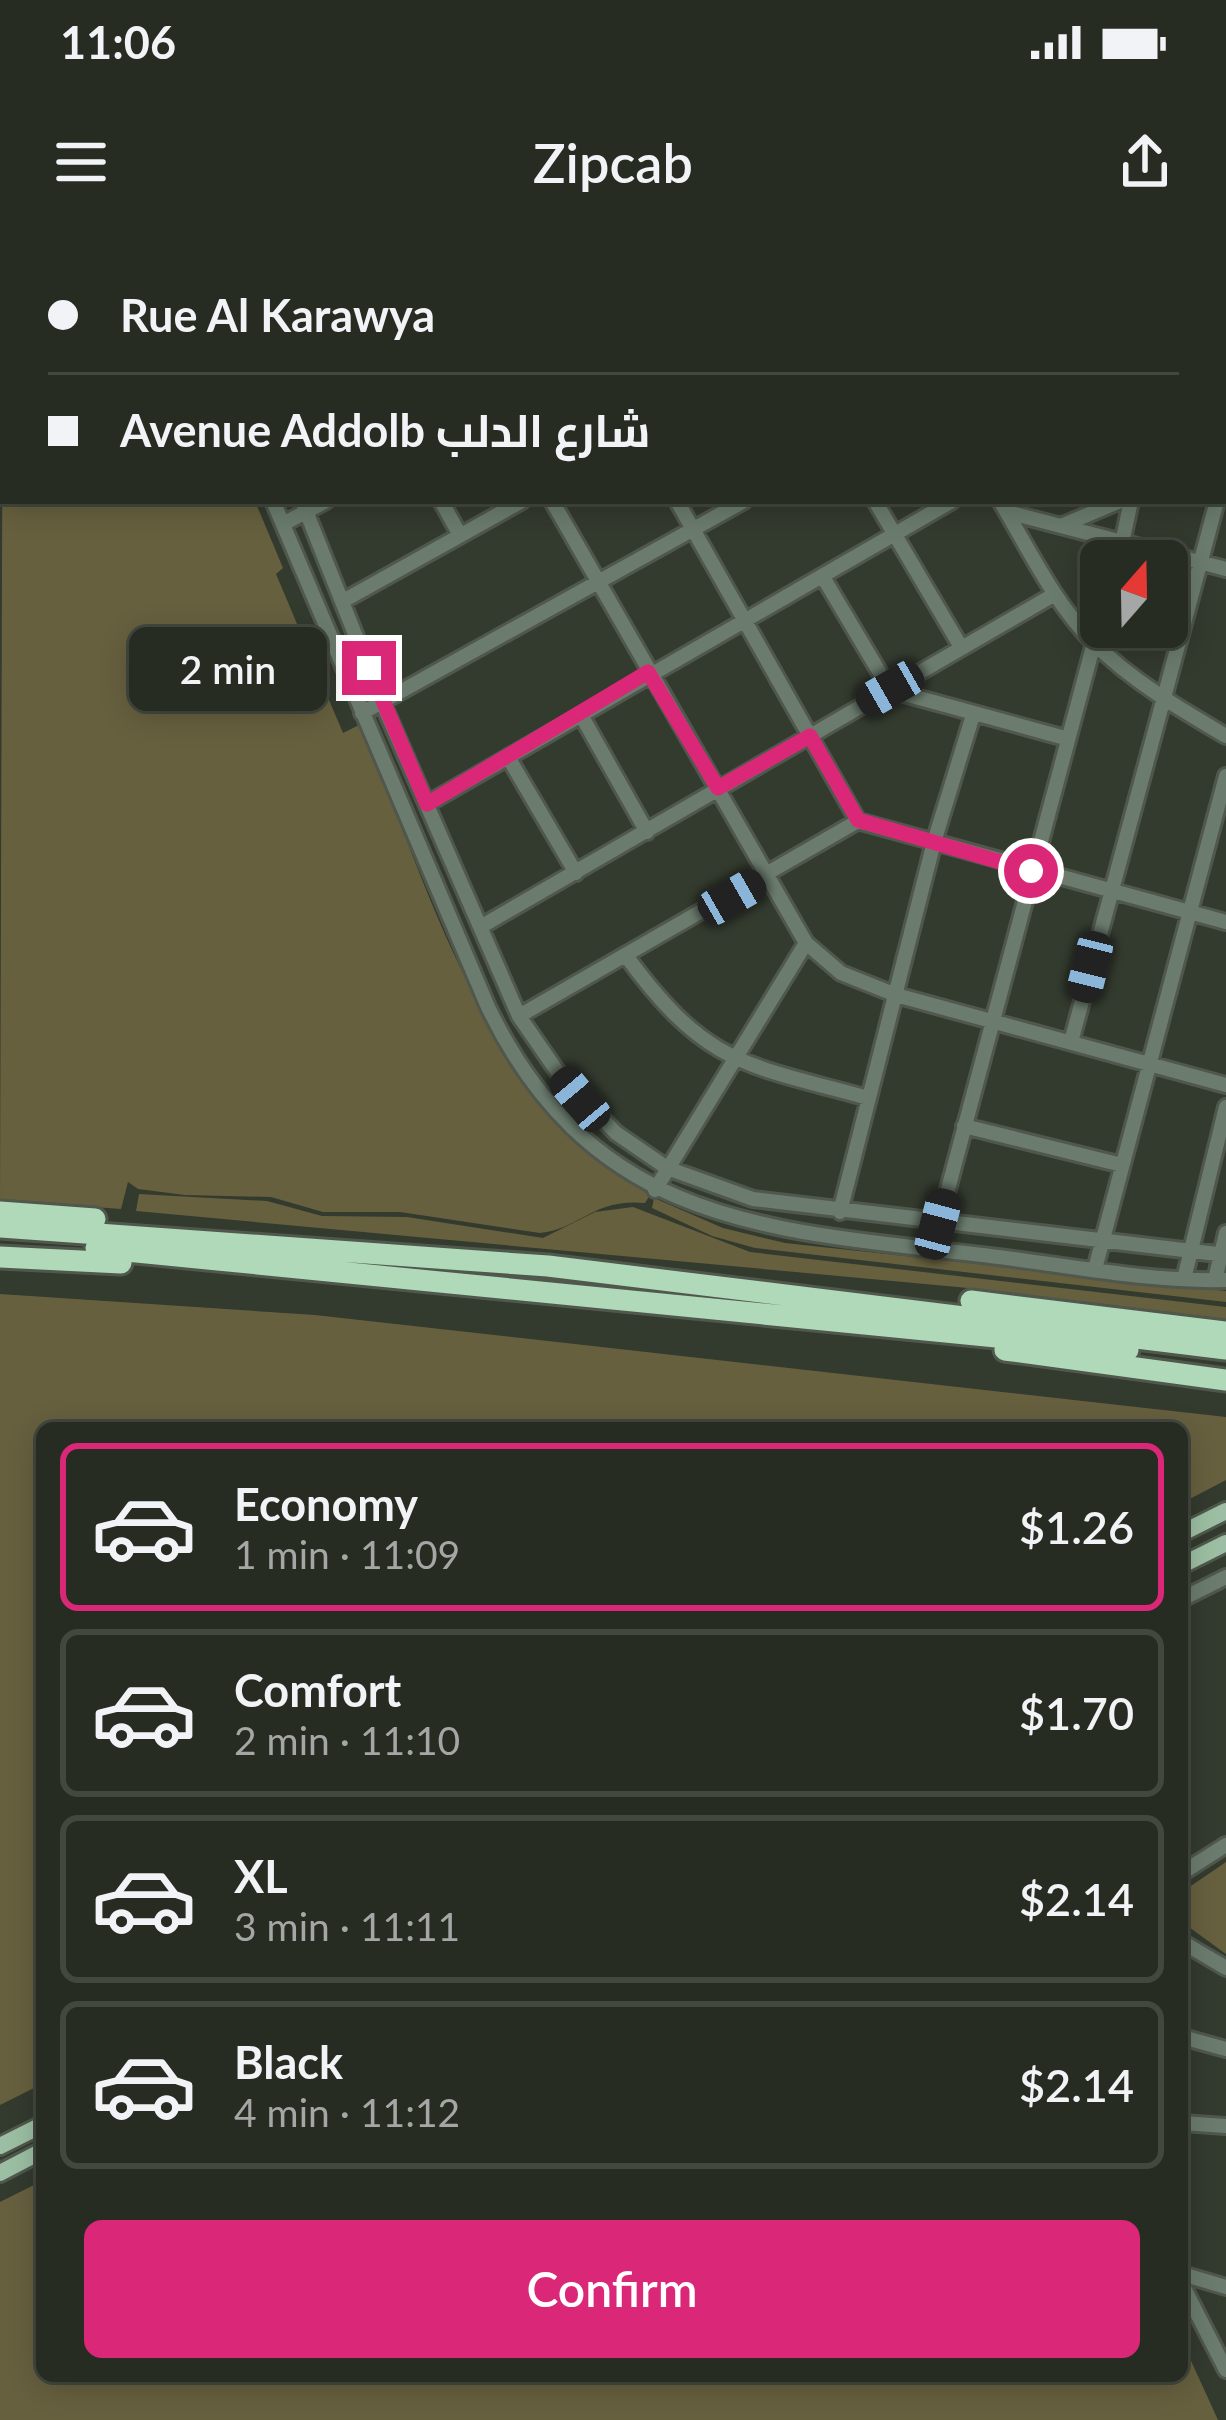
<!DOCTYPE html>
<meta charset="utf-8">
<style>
body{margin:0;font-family:Lato,Cairo,sans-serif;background:#2e342a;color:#f1f3f6;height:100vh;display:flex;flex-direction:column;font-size:45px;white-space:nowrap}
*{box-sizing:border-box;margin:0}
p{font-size:39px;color:#a4a7a5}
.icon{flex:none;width:66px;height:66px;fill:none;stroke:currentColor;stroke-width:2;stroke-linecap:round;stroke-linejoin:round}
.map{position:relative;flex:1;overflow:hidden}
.drawer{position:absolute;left:36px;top:1182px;width:1152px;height:960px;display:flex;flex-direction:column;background:#262c22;border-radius:18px;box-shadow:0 6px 30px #0003,0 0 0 3px #424840}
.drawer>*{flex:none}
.banner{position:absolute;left:0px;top:0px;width:1227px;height:264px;box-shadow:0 6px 30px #0003,0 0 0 3px #424840;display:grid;align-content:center;height:264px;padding:0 48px;background:#262c22}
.needle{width:78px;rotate:20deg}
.fabs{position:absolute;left:1080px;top:300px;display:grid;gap:24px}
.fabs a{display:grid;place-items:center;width:108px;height:108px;border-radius:18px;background:#262c22;box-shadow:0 6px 30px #0003,0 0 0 3px #424840;font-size:60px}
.end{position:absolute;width:54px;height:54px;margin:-27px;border:15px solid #db2777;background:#fff;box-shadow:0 0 0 6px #fff}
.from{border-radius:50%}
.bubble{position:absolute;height:84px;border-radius:18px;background:#262c22;box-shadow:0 6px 30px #0003,0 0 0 3px #424840;font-size:39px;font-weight:600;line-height:84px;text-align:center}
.car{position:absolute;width:36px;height:72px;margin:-36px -18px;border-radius:15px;box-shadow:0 0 9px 3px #0007;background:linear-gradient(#222 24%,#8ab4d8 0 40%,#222 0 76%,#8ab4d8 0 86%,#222 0)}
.banner b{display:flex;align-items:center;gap:42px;height:114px;font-size:45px}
.banner b+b{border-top:3px solid #424840}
.banner i{width:30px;height:30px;background:#f1f3f6}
ul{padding:21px 0 0;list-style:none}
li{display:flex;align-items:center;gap:36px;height:168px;margin:0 24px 18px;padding:0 24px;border:6px solid #424840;border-radius:18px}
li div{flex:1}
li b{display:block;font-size:45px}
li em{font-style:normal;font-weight:600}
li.current{border-color:#db2777}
li>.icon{width:108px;height:108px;stroke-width:1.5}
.action{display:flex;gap:24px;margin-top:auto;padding:24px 48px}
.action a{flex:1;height:138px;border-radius:18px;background:#db2777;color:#fff;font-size:48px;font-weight:600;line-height:138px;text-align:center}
.status{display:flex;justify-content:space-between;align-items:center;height:84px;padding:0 60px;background:#262c22;direction:ltr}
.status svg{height:33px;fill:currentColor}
header{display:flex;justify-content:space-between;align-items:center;height:156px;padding:0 48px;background:#262c22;font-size:54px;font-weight:600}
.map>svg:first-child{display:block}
.green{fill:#67603f}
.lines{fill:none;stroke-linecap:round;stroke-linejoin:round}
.minor-casing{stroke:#50574c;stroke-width:20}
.major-casing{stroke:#50574c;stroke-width:22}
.highway-casing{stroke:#50574c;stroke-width:27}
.minor{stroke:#6b7c6e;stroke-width:14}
.major{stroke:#9cbfa3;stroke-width:16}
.highway{stroke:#afd9b8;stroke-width:21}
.route{stroke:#db2777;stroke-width:15}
</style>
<div class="status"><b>11:06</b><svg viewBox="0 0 49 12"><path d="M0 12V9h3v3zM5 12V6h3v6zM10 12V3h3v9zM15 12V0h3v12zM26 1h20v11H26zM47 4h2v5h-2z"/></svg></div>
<header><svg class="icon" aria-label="menu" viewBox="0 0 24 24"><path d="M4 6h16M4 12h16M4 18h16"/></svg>Zipcab<svg class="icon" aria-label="share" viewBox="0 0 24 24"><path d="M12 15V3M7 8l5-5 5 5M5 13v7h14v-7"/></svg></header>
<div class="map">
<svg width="1226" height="2180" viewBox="0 0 1226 2180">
<rect width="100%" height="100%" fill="#333a2e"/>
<path class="green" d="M3,13V261H255L283,328L276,334L343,493L361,484C432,655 482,853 650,955L645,963C593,958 580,989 540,993L400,972H323L271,957L185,955L138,949L128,942L121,969L0,960Z
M139,954L267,961L322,976L407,977L543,998L595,972L633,967L750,1012L1226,1067V1079L979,1049L136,971Z
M654,958L723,988L785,1003L1226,1051V1062L755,1008L712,996L652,968Z
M0,1054L315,1075L1226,1177V1240L1182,1263V1188H42V1844L0,1865Z
M1226,1622V1714L1182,1682V1652Z
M42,1941V2136H1182V2101L1218,2180H0V1962Z"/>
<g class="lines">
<defs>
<path id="minor" d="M165,0L166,3
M193,0L195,3
M288,0L290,3
M403,0L405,3
M529,0L531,3
M729,0L730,3
M850,0L852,3
M1055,0L1057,3
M211,3L216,0
M494,3L500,0
M775,3L780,0
M1204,3L1210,0
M1224,126L1226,125
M1224,144L1226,145
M1224,235L1226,227
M273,261L488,767C595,989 775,990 990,1016C1067,1025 1148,1042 1226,1040
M302,261L382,462L519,776L559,834L616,893L667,928L753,959L1226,1015
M441,261L460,295
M552,261L806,703L841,733L896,755L1226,845
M677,261L858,581L1226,682
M875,261L961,407
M1000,261C1029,309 1054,363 1094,403C1132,441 1180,469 1226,496
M1007,272L1226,329
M283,284L326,261
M1061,286L1120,261
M1122,303L1131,261
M823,337L890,450L1065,498
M343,361L522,261
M362,473L744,261
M581,475L647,592
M508,517L576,633
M427,564L952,261
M482,686L1055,354
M627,717C707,826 745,824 868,858
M519,776L858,581
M1071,802L1217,261
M964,886L1122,925
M655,950L806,703
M840,972L934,602L973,475
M932,1009L1094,403
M1095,1029L1226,536
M1184,1039L1226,867
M1215,1040L1226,993
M1182,1359L1226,1337
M1182,1633L1226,1605
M1182,1702L1226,1728
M1182,1797L1226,1809
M1182,1883L1226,1886
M1182,2034L1226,2047
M1182,2044L1226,2130"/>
<path id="major" d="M1182,1293L1226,1271
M1182,1325L1226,1303
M0,1906L42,1885
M0,1933L42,1911"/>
<path id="highway" d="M0,972L95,979
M0,987L548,1026L1226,1109
M96,1008L1128,1110
M0,1017L121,1023
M971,1061L1226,1092
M1005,1110L1226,1140"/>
</defs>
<use href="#minor" class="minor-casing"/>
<use href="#major" class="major-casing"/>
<use href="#highway" class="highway-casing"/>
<use href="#minor" class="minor"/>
<use href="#major" class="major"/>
<use href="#highway" class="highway"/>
</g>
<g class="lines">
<path class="route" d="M369,428L427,564L648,432L718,548L810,496L858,580L1031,631"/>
</g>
</svg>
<div class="fabs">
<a><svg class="needle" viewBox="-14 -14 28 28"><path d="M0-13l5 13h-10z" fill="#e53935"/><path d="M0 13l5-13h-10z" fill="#a4a7a5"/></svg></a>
</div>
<i class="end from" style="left:1031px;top:631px"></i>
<i class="end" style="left:369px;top:428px"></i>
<div class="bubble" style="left:129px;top:387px;width:198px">2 min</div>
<i class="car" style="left:890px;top:449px;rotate:240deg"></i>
<i class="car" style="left:732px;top:657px;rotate:60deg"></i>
<i class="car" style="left:1090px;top:727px;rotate:194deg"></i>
<i class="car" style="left:580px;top:859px;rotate:320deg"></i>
<i class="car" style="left:938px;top:984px;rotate:15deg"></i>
<div class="banner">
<b><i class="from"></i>Rue Al Karawya</b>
<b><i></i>Avenue Addolb شارع الدلب</b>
</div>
<section class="drawer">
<ul>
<li class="current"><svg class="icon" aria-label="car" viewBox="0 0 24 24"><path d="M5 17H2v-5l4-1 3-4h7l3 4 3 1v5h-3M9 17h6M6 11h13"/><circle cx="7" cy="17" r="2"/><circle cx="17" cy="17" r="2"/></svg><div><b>Economy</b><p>1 min · 11:09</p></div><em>$1.26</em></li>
<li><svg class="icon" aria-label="car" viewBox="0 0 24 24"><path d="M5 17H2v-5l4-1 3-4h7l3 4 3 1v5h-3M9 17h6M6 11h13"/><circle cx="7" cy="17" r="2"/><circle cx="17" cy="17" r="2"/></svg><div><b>Comfort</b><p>2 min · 11:10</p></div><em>$1.70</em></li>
<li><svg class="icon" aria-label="car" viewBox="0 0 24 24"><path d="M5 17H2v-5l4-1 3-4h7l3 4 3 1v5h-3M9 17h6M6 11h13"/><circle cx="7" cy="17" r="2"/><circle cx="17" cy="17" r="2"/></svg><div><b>XL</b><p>3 min · 11:11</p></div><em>$2.14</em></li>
<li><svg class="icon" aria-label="car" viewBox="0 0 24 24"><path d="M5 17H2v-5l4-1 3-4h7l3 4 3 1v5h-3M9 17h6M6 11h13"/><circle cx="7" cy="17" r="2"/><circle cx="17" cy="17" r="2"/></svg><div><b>Black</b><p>4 min · 11:12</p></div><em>$2.14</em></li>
</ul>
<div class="action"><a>Confirm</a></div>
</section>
</div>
